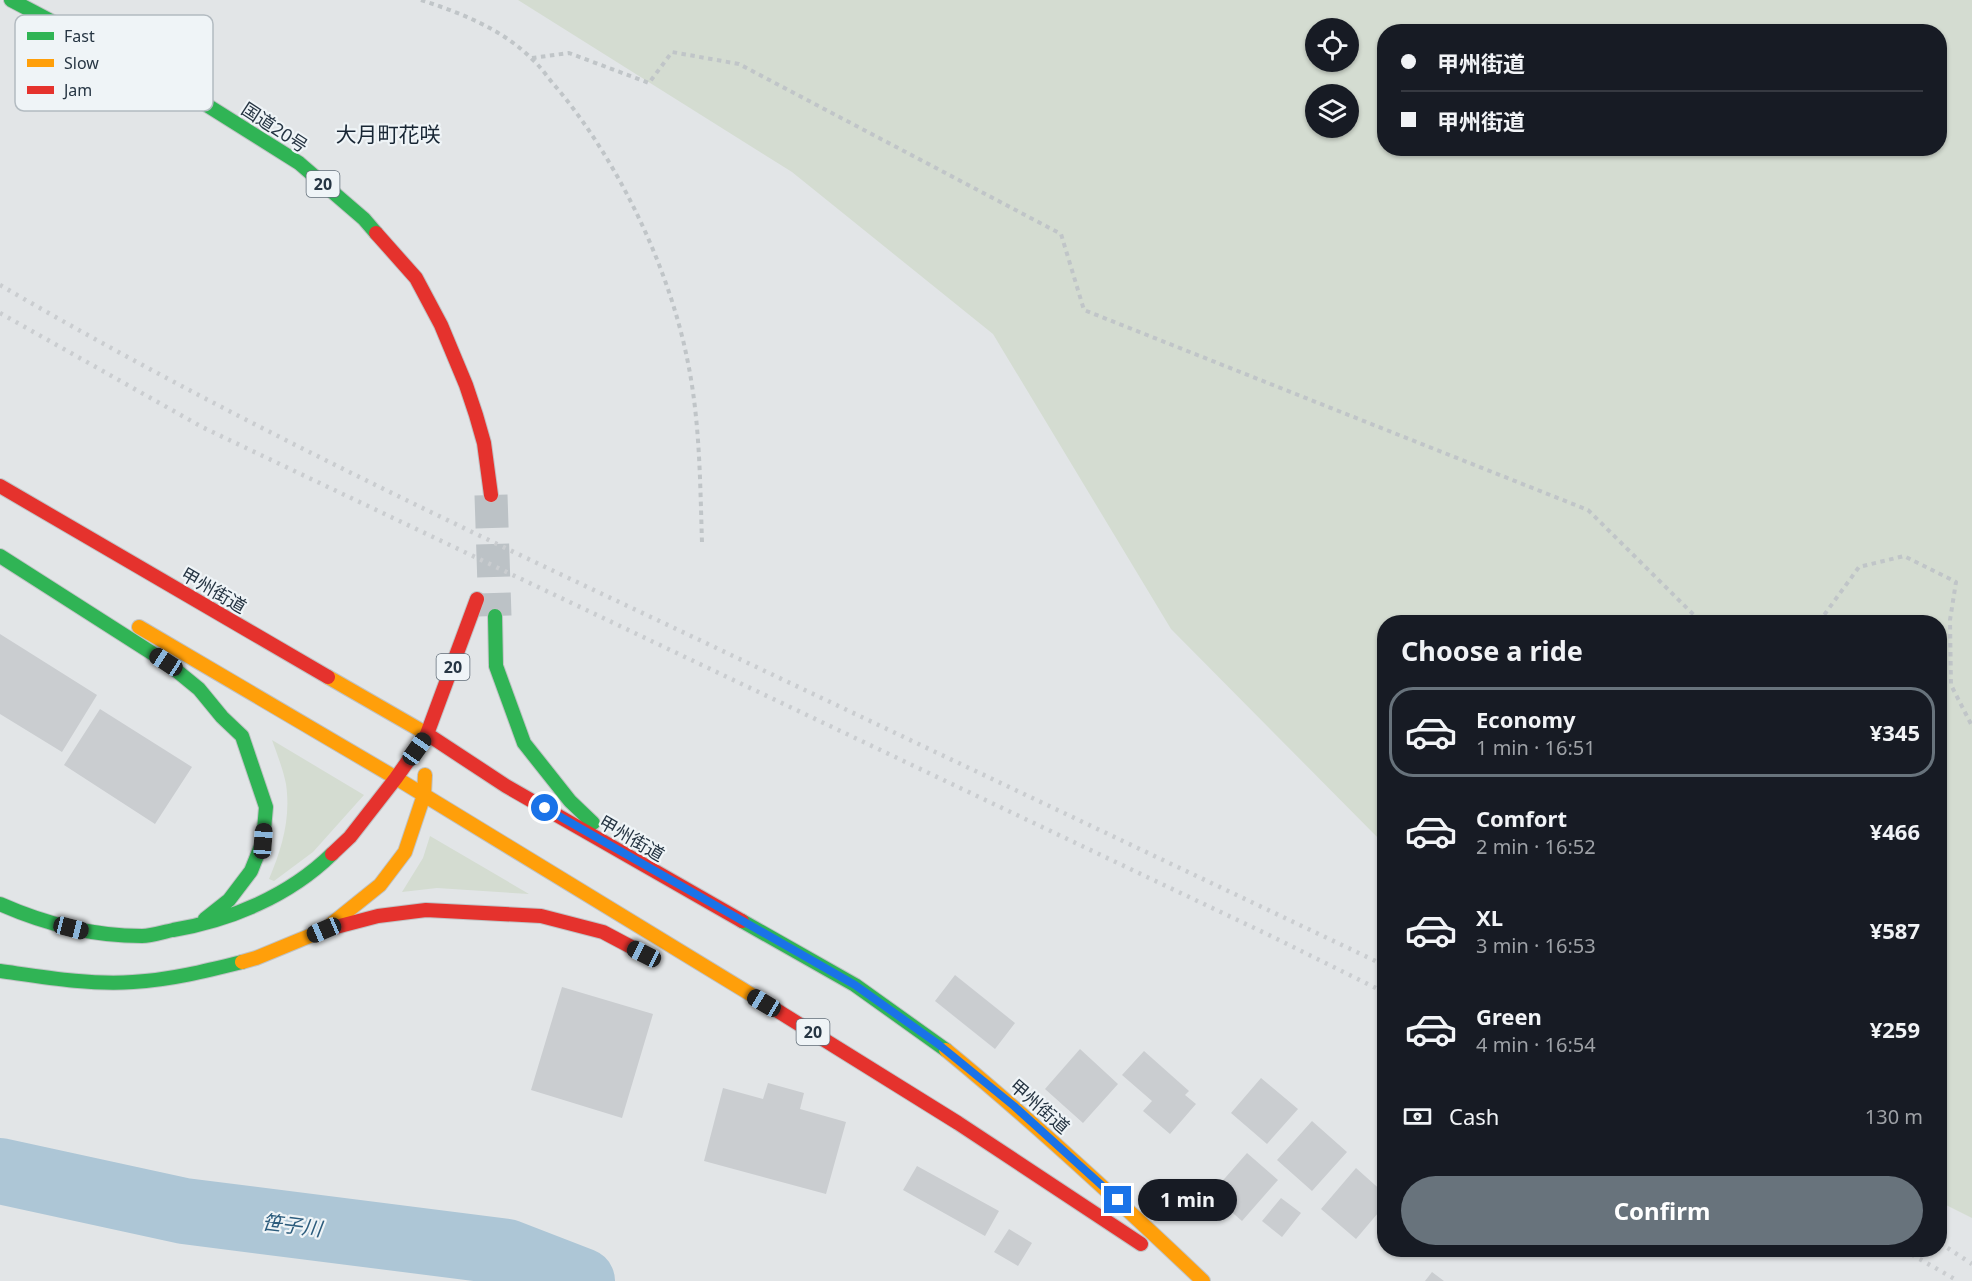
<!DOCTYPE html>
<meta charset="utf-8">
<style>
body{margin:0;font-family:"Noto Sans","Noto Sans JP",sans-serif;background:#20242c;color:#f1f3f6;height:100vh;display:flex;flex-direction:column;font-size:22px;white-space:nowrap}
*{box-sizing:border-box;margin:0}
p{font-size:20px;color:#9ea1a6}
.icon{flex:none;width:33px;height:33px;fill:none;stroke:currentColor;stroke-width:2;stroke-linecap:round;stroke-linejoin:round}
.map{position:relative;flex:1;overflow:hidden}
.drawer{position:absolute;left:1377px;top:615px;width:570px;height:642px;display:flex;flex-direction:column;background:#171b24;border-radius:24px;box-shadow:0 2px 4px #0004}
.drawer>*{flex:none}
.top-card{position:absolute;left:1377px;top:24px;width:570px;height:132px;border-radius:24px;box-shadow:0 2px 4px #0004;display:grid;align-content:center;height:132px;padding:0 24px;background:#171b24}
.fabs{position:absolute;left:1305px;top:18px;display:grid;gap:12px}
.fabs a{display:grid;place-items:center;width:54px;height:54px;border-radius:50%;background:#171b24;box-shadow:0 2px 4px #0004;font-size:30px}
.end{position:absolute;width:27px;height:27px;margin:-14px;border:8px solid #1a73e8;background:#fff;box-shadow:0 0 0 3px #fff}
.from{border-radius:50%}
.bubble{position:absolute;height:42px;border-radius:21px;background:#171b24;box-shadow:0 2px 4px #0004;font-size:20px;font-weight:700;line-height:42px;text-align:center}
.car{position:absolute;width:18px;height:36px;margin:-18px -9px;border-radius:8px;box-shadow:0 0 4px 2px #0007;background:linear-gradient(#222 24%,#8ab4d8 0 40%,#222 0 76%,#8ab4d8 0 86%,#222 0)}
.top-card b{display:flex;align-items:center;gap:21px;height:57px;font-size:22px}
.top-card b+b{border-top:2px solid #363941}
.top-card i{width:15px;height:15px;background:#f1f3f6}
ul{padding:0;list-style:none}
li{display:flex;align-items:center;gap:18px;height:90px;margin:0 12px 9px;padding:0 12px;border:3px solid transparent;border-radius:24px}
li div{flex:1}
li b{display:block;font-size:22px}
li em{font-style:normal;font-weight:700}
li.on{border-color:#68737c}
li>.icon{width:54px;height:54px;stroke-width:1.5}
h2{padding:0 24px;font-size:27px;line-height:72px}
.pay{display:flex;align-items:center;gap:15px;height:66px;padding:0 24px;font-size:22px}
.pay p{margin-inline-start:auto}
.action{display:flex;gap:12px;margin-top:auto;padding:12px 24px}
.action a{flex:1;height:69px;border-radius:36px;background:#68737c;color:#fff;font-size:24px;font-weight:700;line-height:69px;text-align:center}
.map>svg:first-child{display:block}
.green{fill:#d4dcd1;fill-rule:evenodd}
.lines{fill:none;stroke-linecap:round;stroke-linejoin:round}
.river{stroke:#adc6d6;stroke-width:66}
.building{fill:#cacdd0}
.highway-tunnel{stroke:#bcc2c6;stroke-width:33;stroke-dasharray:33 16;stroke-linecap:butt}
.fast-casing{stroke:#c0c3c5;stroke-width:16}
.slow-casing{stroke:#c0c3c5;stroke-width:16}
.jam-casing{stroke:#c0c3c5;stroke-width:16}
.path{stroke:#c0c5c8;stroke-width:4;stroke-dasharray:4.5 4.5;stroke-linecap:butt}
.fast{stroke:#30b455;stroke-width:14}
.slow{stroke:#ff9f0a;stroke-width:14}
.jam{stroke:#e5322d;stroke-width:14}
.rail{stroke:#cacdd0;stroke-width:4.5;stroke-dasharray:3 6;stroke-linecap:butt}
.route{stroke:#1a73e8;stroke-width:8}
.labels{text-anchor:middle;dominant-baseline:central;stroke-width:4.5;stroke-linejoin:round;paint-order:stroke}
.shield{fill:#eff4f7;stroke:#626e79;stroke-width:1.5}
.shield-label{font-size:16px;font-weight:bold;fill:#263543}
.street-label{font-size:18px;fill:#263543;stroke:#eff4f7}
.water-label{font-size:20px;font-style:italic;fill:#2b5b7c;stroke:#eff4f7}
.quarter-label{font-size:21px;fill:#182634;stroke:#eff4f7}
.key{fill:#eff4f7;stroke:#b3bbc1;stroke-width:1.5}
.key-label{font-size:16px;fill:#263543}
</style>
<div class="map">
<svg width="1972" height="1281" viewBox="0 0 1972 1281">
<rect width="100%" height="100%" fill="#e2e5e7"/>
<path class="green" d="M518,0H1972V1218L1940,1202V622H1384V844L1171,629L993,334L792,172ZM1316,28H1348V62H1316ZM1384,32H1940V148H1384ZM1316,94H1348V128H1316Z
M272,740L364,795L313,852L274,881L269,879C282,848 291,818 286,784C283,769 277,754 272,740Z
M430,836L529,894L437,888L402,892L423,858Z"/>
<g class="lines">
<path class="river" d="M0,1171L184,1211L507,1252L582,1281"/>
</g>
<path class="building" d="M0,634L97,695L62,752L0,714Z
M100,709L192,767L155,824L64,765Z
M955,975L1015,1023L995,1049L935,1001Z
M562,987L653,1014L622,1118L531,1090Z
M1080,1049L1118,1084L1083,1123L1045,1089Z
M1144,1051L1189,1091L1185,1095L1196,1104L1170,1134L1143,1111L1152,1101L1122,1075Z
M1261,1078L1298,1109L1267,1144L1231,1113Z
M768,1083L804,1093L800,1109L846,1122L826,1194L704,1161L723,1088L763,1099Z
M1312,1121L1347,1152L1312,1191L1277,1160Z
M1247,1153L1278,1180L1242,1221L1211,1194Z
M917,1166L999,1211L985,1236L903,1190Z
M1356,1168L1384,1193V1206L1356,1239L1321,1209Z
M1281,1198L1301,1213L1282,1237L1262,1221Z
M1009,1229L1032,1243L1018,1266L994,1252Z
M1432,1272L1444,1281H1425Z"/>
<g class="lines">
<path class="highway-tunnel" d="M491,495L495,616"/>
<defs>
<path id="fast" d="M11,0L186,92L299,163L364,219L376,233
M0,556L166,662L199,689L222,717L242,736L266,807L263,841L251,871L229,900L205,919
M495,616L496,666L524,743L570,801L593,823
M0,904C45,924 92,936 142,936C152,936 163,932 173,930C231,920 289,896 332,854
M742,921L855,985L946,1050
M0,971C43,977 89,985 133,982C170,980 206,971 242,962"/>
<path id="slow" d="M139,627L396,778
M328,677L427,734
M396,778L765,1003
M242,962L256,958L324,930L380,885L405,852L424,795L425,775
M946,1050C1035,1123 1119,1201 1203,1281"/>
<path id="jam" d="M376,233L416,278L441,325L466,385L476,415L484,443L491,495
M0,486L328,677
M427,734L506,786L742,921
M332,854L350,837L396,778L427,734L477,599
M336,927L378,916L426,910L541,916L603,932L652,958
M765,1003L958,1123L1141,1244"/>
</defs>
<use href="#fast" class="fast-casing"/>
<use href="#slow" class="slow-casing"/>
<use href="#jam" class="jam-casing"/>
<path class="path" d="M421,0C461,13 502,29 532,59C541,67 548,78 556,87C617,159 668,265 687,358C700,419 700,481 702,543
M532,58L569,53L649,83L672,52L739,64L1061,234L1084,310L1588,510L1701,622
M1819,622L1859,567L1904,556L1956,582L1950,620L1951,685L1972,726"/>
<use href="#fast" class="fast"/>
<use href="#slow" class="slow"/>
<use href="#jam" class="jam"/>
<path class="rail" d="M0,285C217,412 443,519 670,626C908,739 1146,852 1384,965
M0,313L202,427L1271,936L1384,992
M1940,1243L1972,1264
M1904,1250L1958,1281"/>
</g>
<g class="lines">
<path class="route" d="M545,808L855,985L938,1044L1014,1106L1118,1200"/>
</g>
<g class="labels">
<g class="shield">
<rect x="306.5" y="171" width="33" height="26" rx="4.5"/>
<rect x="436.5" y="654" width="33" height="26" rx="4.5"/>
<rect x="796.5" y="1019" width="33" height="26" rx="4.5"/>
</g>
<g class="shield-label">
<text x="323" y="184">20</text>
<text x="453" y="667">20</text>
<text x="813" y="1032">20</text>
</g>
<g class="street-label">
<text transform="translate(275 127) rotate(33)">国道20号</text>
<text transform="translate(214 590) rotate(30)">甲州街道</text>
<text transform="translate(632 838) rotate(30)">甲州街道</text>
<text transform="translate(1040 1106) rotate(41)">甲州街道</text>
</g>
<g class="water-label">
<text transform="translate(292 1225) rotate(7)">笹子川</text>
</g>
<g class="quarter-label">
<text x="388" y="134">大月町花咲</text>
</g>
</g>
<rect x="15" y="15" width="198" height="96" rx="9" class="key"/>
<rect x="27" y="32" width="27" height="8" fill="#30b455"/>
<rect x="27" y="59" width="27" height="8" fill="#ff9f0a"/>
<rect x="27" y="86" width="27" height="8" fill="#e5322d"/>
<g class="key-label">
<text x="64" y="42">Fast</text>
<text x="64" y="69">Slow</text>
<text x="64" y="96">Jam</text>
</g>
</svg>
<div class="fabs">
<a><svg class="icon" aria-label="locate" viewBox="0 0 24 24"><circle cx="12" cy="12" r="6"/><path d="M12 2v4M12 18v4M2 12h4M18 12h4"/></svg></a>
<a><svg class="icon" aria-label="layers" viewBox="0 0 24 24"><path d="M12 4l9 5-9 5-9-5zM3 14l9 5 9-5"/></svg></a>
</div>
<i class="end from" style="left:545px;top:808px"></i>
<i class="end" style="left:1118px;top:1200px"></i>
<div class="bubble" style="left:1138px;top:1179px;width:99px">1 min</div>
<i class="car" style="left:166px;top:662px;rotate:303deg"></i>
<i class="car" style="left:417px;top:749px;rotate:35deg"></i>
<i class="car" style="left:263px;top:841px;rotate:4deg"></i>
<i class="car" style="left:71px;top:928px;rotate:104deg"></i>
<i class="car" style="left:324px;top:930px;rotate:247deg"></i>
<i class="car" style="left:644px;top:954px;rotate:297deg"></i>
<i class="car" style="left:764px;top:1003px;rotate:301deg"></i>
<div class="top-card">
<b><i class="from"></i>甲州街道</b>
<b><i></i>甲州街道</b>
</div>
<section class="drawer">
<h2>Choose a ride</h2>
<ul>
<li class="on"><svg class="icon" aria-label="car" viewBox="0 0 24 24"><path d="M5 17H2v-5l4-1 3-4h7l3 4 3 1v5h-3M9 17h6M6 11h13"/><circle cx="7" cy="17" r="2"/><circle cx="17" cy="17" r="2"/></svg><div><b>Economy</b><p>1 min · 16:51</p></div><em>¥345</em></li>
<li><svg class="icon" aria-label="car" viewBox="0 0 24 24"><path d="M5 17H2v-5l4-1 3-4h7l3 4 3 1v5h-3M9 17h6M6 11h13"/><circle cx="7" cy="17" r="2"/><circle cx="17" cy="17" r="2"/></svg><div><b>Comfort</b><p>2 min · 16:52</p></div><em>¥466</em></li>
<li><svg class="icon" aria-label="car" viewBox="0 0 24 24"><path d="M5 17H2v-5l4-1 3-4h7l3 4 3 1v5h-3M9 17h6M6 11h13"/><circle cx="7" cy="17" r="2"/><circle cx="17" cy="17" r="2"/></svg><div><b>XL</b><p>3 min · 16:53</p></div><em>¥587</em></li>
<li><svg class="icon" aria-label="car" viewBox="0 0 24 24"><path d="M5 17H2v-5l4-1 3-4h7l3 4 3 1v5h-3M9 17h6M6 11h13"/><circle cx="7" cy="17" r="2"/><circle cx="17" cy="17" r="2"/></svg><div><b>Green</b><p>4 min · 16:54</p></div><em>¥259</em></li>
</ul>
<div class="pay"><svg class="icon" aria-label="cash" viewBox="0 0 24 24"><path d="M3 7h18v10H3z"/><circle cx="12" cy="12" r="2"/></svg>Cash<p>130 m</p></div>
<div class="action"><a>Confirm</a></div>
</section>
</div>
